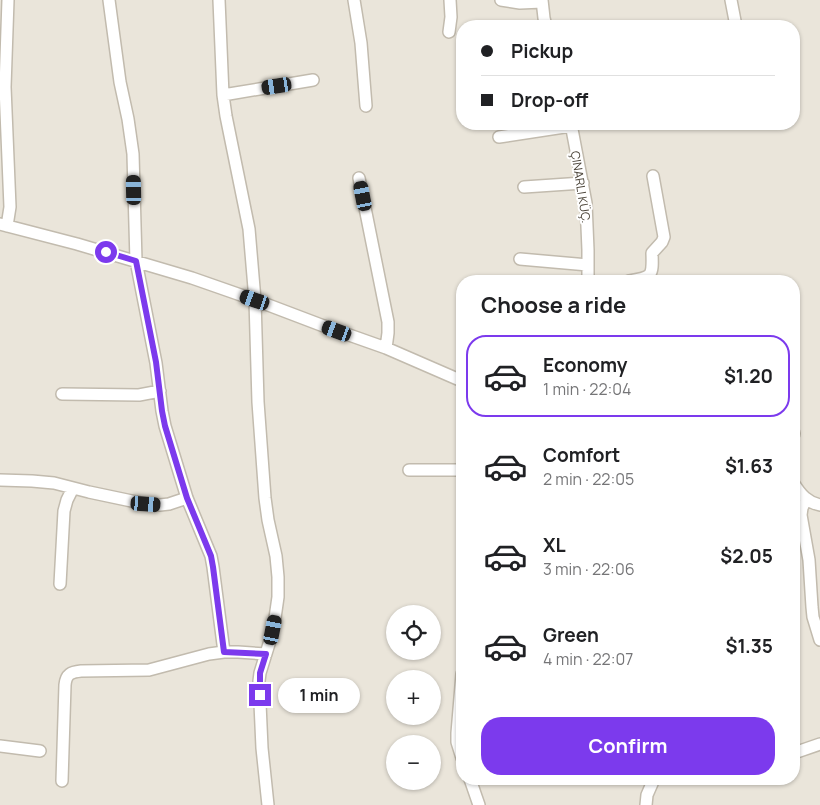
<!DOCTYPE html>
<meta charset="utf-8">
<style>
body{margin:0;font-family:Manrope,sans-serif;background:#f6f6f6;color:#202124;height:100vh;display:flex;flex-direction:column;font-size:19px;white-space:nowrap}
*{box-sizing:border-box;margin:0}
p{font-size:16px;color:#757577}
.icon{flex:none;width:28px;height:28px;fill:none;stroke:currentColor;stroke-width:2;stroke-linecap:round;stroke-linejoin:round}
.map{position:relative;flex:1;overflow:hidden}
.side{position:absolute;left:456px;top:275px;width:344px;height:510px;display:flex;flex-direction:column;background:#fff;border-radius:20px;box-shadow:0 1px 4px #0004}
.side>*{flex:none}
.banner{position:absolute;left:456px;top:20px;width:344px;height:110px;border-radius:20px;box-shadow:0 1px 4px #0004;display:grid;align-content:center;height:110px;padding:0 25px;background:#fff}
.buttons{position:absolute;left:386px;top:605px;display:grid;gap:10px}
.buttons a{display:grid;place-items:center;width:55px;height:55px;border-radius:50%;background:#fff;box-shadow:0 1px 4px #0004;font-size:25px}
.end{position:absolute;width:22px;height:22px;margin:-11px;border:6px solid #7c3aed;background:#fff;box-shadow:0 0 0 2px #fff}
.from{border-radius:50%}
.bubble{position:absolute;height:35px;border-radius:18px;background:#fff;box-shadow:0 1px 4px #0004;font-size:16px;font-weight:700;line-height:35px;text-align:center}
.car{position:absolute;width:15px;height:30px;margin:-15px -8px;border-radius:6px;box-shadow:0 0 4px 1px #0007;background:linear-gradient(#222 24%,#8ab4d8 0 40%,#222 0 76%,#8ab4d8 0 86%,#222 0)}
.banner b{display:flex;align-items:center;gap:18px;height:48px;font-size:19px}
.banner b+b{border-top:1px solid #e0e0e0}
.banner i{width:12px;height:12px;background:#202124}
ul{padding:0;list-style:none}
li{display:flex;align-items:center;gap:15px;height:82px;margin:0 10px 8px;padding:0 15px;border:2px solid transparent;border-radius:20px}
li div{flex:1}
li b{display:block;font-size:19px}
li em{font-style:normal;font-weight:700}
li.current{border-color:#7c3aed}
li>.icon{width:45px;height:45px;stroke-width:1.5}
h2{padding:0 25px;font-size:22px;line-height:60px}
.primary-button{display:flex;gap:10px;margin-top:auto;padding:10px 25px}
.primary-button a{flex:1;height:58px;border-radius:20px;background:#7c3aed;color:#fff;font-size:20px;font-weight:700;line-height:58px;text-align:center}
.map>svg:first-child{display:block}
.residential{fill:#eae5da;fill-rule:evenodd}
.lines{fill:none;stroke-linecap:round;stroke-linejoin:round}
.minor-casing{stroke:#c2bbae;stroke-width:14}
.minor{stroke:#fff;stroke-width:11}
.route{stroke:#7c3aed;stroke-width:6}
.labels{text-anchor:middle;dominant-baseline:central;stroke-width:4;stroke-linejoin:round;paint-order:stroke}
.street-label{font-size:12px;fill:#4b4439;stroke:#fff}
</style>
<div class="map">
<svg width="820" height="805" viewBox="0 0 820 805">
<rect width="100%" height="100%" fill="#f6f3ec"/>
<path class="residential" d="M0,0H820V805H0ZM462,26H794V124H462ZM462,281H794V779H462ZM395,614H432V651H395ZM395,679H432V716H395ZM395,744H432V781H395Z"/>
<g class="lines">
<defs>
<path id="minor" d="M109,0L120,82L128,119L133,154L136,261L156,363L162,411L165,426L187,498L211,556L213,567L224,652
M219,0L223,95L226,116L249,229L255,300L258,402L265,498L268,520L276,556L278,577V597L275,618L273,631L260,673L259,681L262,748L268,805
M354,0L361,43L366,106
M501,0L520,3L542,2
M542,0L544,18L546,26
M731,0L736,26
M449,32L451,17L450,0
M223,95L313,80
M571,124L586,203L588,250V281
M499,137L571,126
M359,178L388,322V333L386,348
M524,187L583,183
M0,224L77,244L192,278L255,300L321,325L386,348L462,381
M7,226L10,207L5,87L8,0
M520,259L588,265
M629,281C652,277 653,277 652,253L662,242L664,237L653,176
M62,394L139,395L160,391
M794,434V433
M409,470H462
M0,480L32,481L54,483L89,492L146,504L160,505L169,504L187,498
M794,484C801,495 807,502 820,505
M806,499L802,508L801,515L809,560L812,607L813,617L820,640
M60,584L64,511L67,500L73,488
M462,674L457,733V742L462,758
M0,746L40,751
M794,753L820,744
M470,779L479,805
M62,781L65,685C66,674 71,672 81,671L149,670L209,654L224,652H238L266,654
M646,805L647,795L654,779"/>
</defs>
<use href="#minor" class="minor-casing"/>
<use href="#minor" class="minor"/>
</g>
<g class="lines">
<path class="route" d="M106,252L136,261L156,362L162,411L165,426L187,498L211,556L213,567L224,652L266,654L260,673V695"/>
</g>
<g class="labels">
<g class="street-label">
<text transform="translate(581 187) rotate(81)">ÇINARLI KÜÇ.</text>
</g>
</g>
</svg>
<div class="buttons">
<a><svg class="icon" aria-label="locate" viewBox="0 0 24 24"><circle cx="12" cy="12" r="6"/><path d="M12 2v4M12 18v4M2 12h4M18 12h4"/></svg></a>
<a>+</a>
<a>−</a>
</div>
<i class="end from" style="left:106px;top:252px"></i>
<i class="end" style="left:260px;top:695px"></i>
<div class="bubble" style="left:278px;top:678px;width:82px">1 min</div>
<i class="car" style="left:277px;top:86px;rotate:261deg"></i>
<i class="car" style="left:134px;top:190px;rotate:359deg"></i>
<i class="car" style="left:363px;top:196px;rotate:349deg"></i>
<i class="car" style="left:255px;top:300px;rotate:289deg"></i>
<i class="car" style="left:337px;top:331px;rotate:290deg"></i>
<i class="car" style="left:146px;top:504px;rotate:94deg"></i>
<i class="car" style="left:273px;top:630px;rotate:11deg"></i>
<div class="banner">
<b><i class="from"></i>Pickup</b>
<b><i></i>Drop-off</b>
</div>
<section class="side">
<h2>Choose a ride</h2>
<ul>
<li class="current"><svg class="icon" aria-label="car" viewBox="0 0 24 24"><path d="M5 17H2v-5l4-1 3-4h7l3 4 3 1v5h-3M9 17h6M6 11h13"/><circle cx="7" cy="17" r="2"/><circle cx="17" cy="17" r="2"/></svg><div><b>Economy</b><p>1 min · 22:04</p></div><em>$1.20</em></li>
<li><svg class="icon" aria-label="car" viewBox="0 0 24 24"><path d="M5 17H2v-5l4-1 3-4h7l3 4 3 1v5h-3M9 17h6M6 11h13"/><circle cx="7" cy="17" r="2"/><circle cx="17" cy="17" r="2"/></svg><div><b>Comfort</b><p>2 min · 22:05</p></div><em>$1.63</em></li>
<li><svg class="icon" aria-label="car" viewBox="0 0 24 24"><path d="M5 17H2v-5l4-1 3-4h7l3 4 3 1v5h-3M9 17h6M6 11h13"/><circle cx="7" cy="17" r="2"/><circle cx="17" cy="17" r="2"/></svg><div><b>XL</b><p>3 min · 22:06</p></div><em>$2.05</em></li>
<li><svg class="icon" aria-label="car" viewBox="0 0 24 24"><path d="M5 17H2v-5l4-1 3-4h7l3 4 3 1v5h-3M9 17h6M6 11h13"/><circle cx="7" cy="17" r="2"/><circle cx="17" cy="17" r="2"/></svg><div><b>Green</b><p>4 min · 22:07</p></div><em>$1.35</em></li>
</ul>
<div class="primary-button"><a>Confirm</a></div>
</section>
</div>
